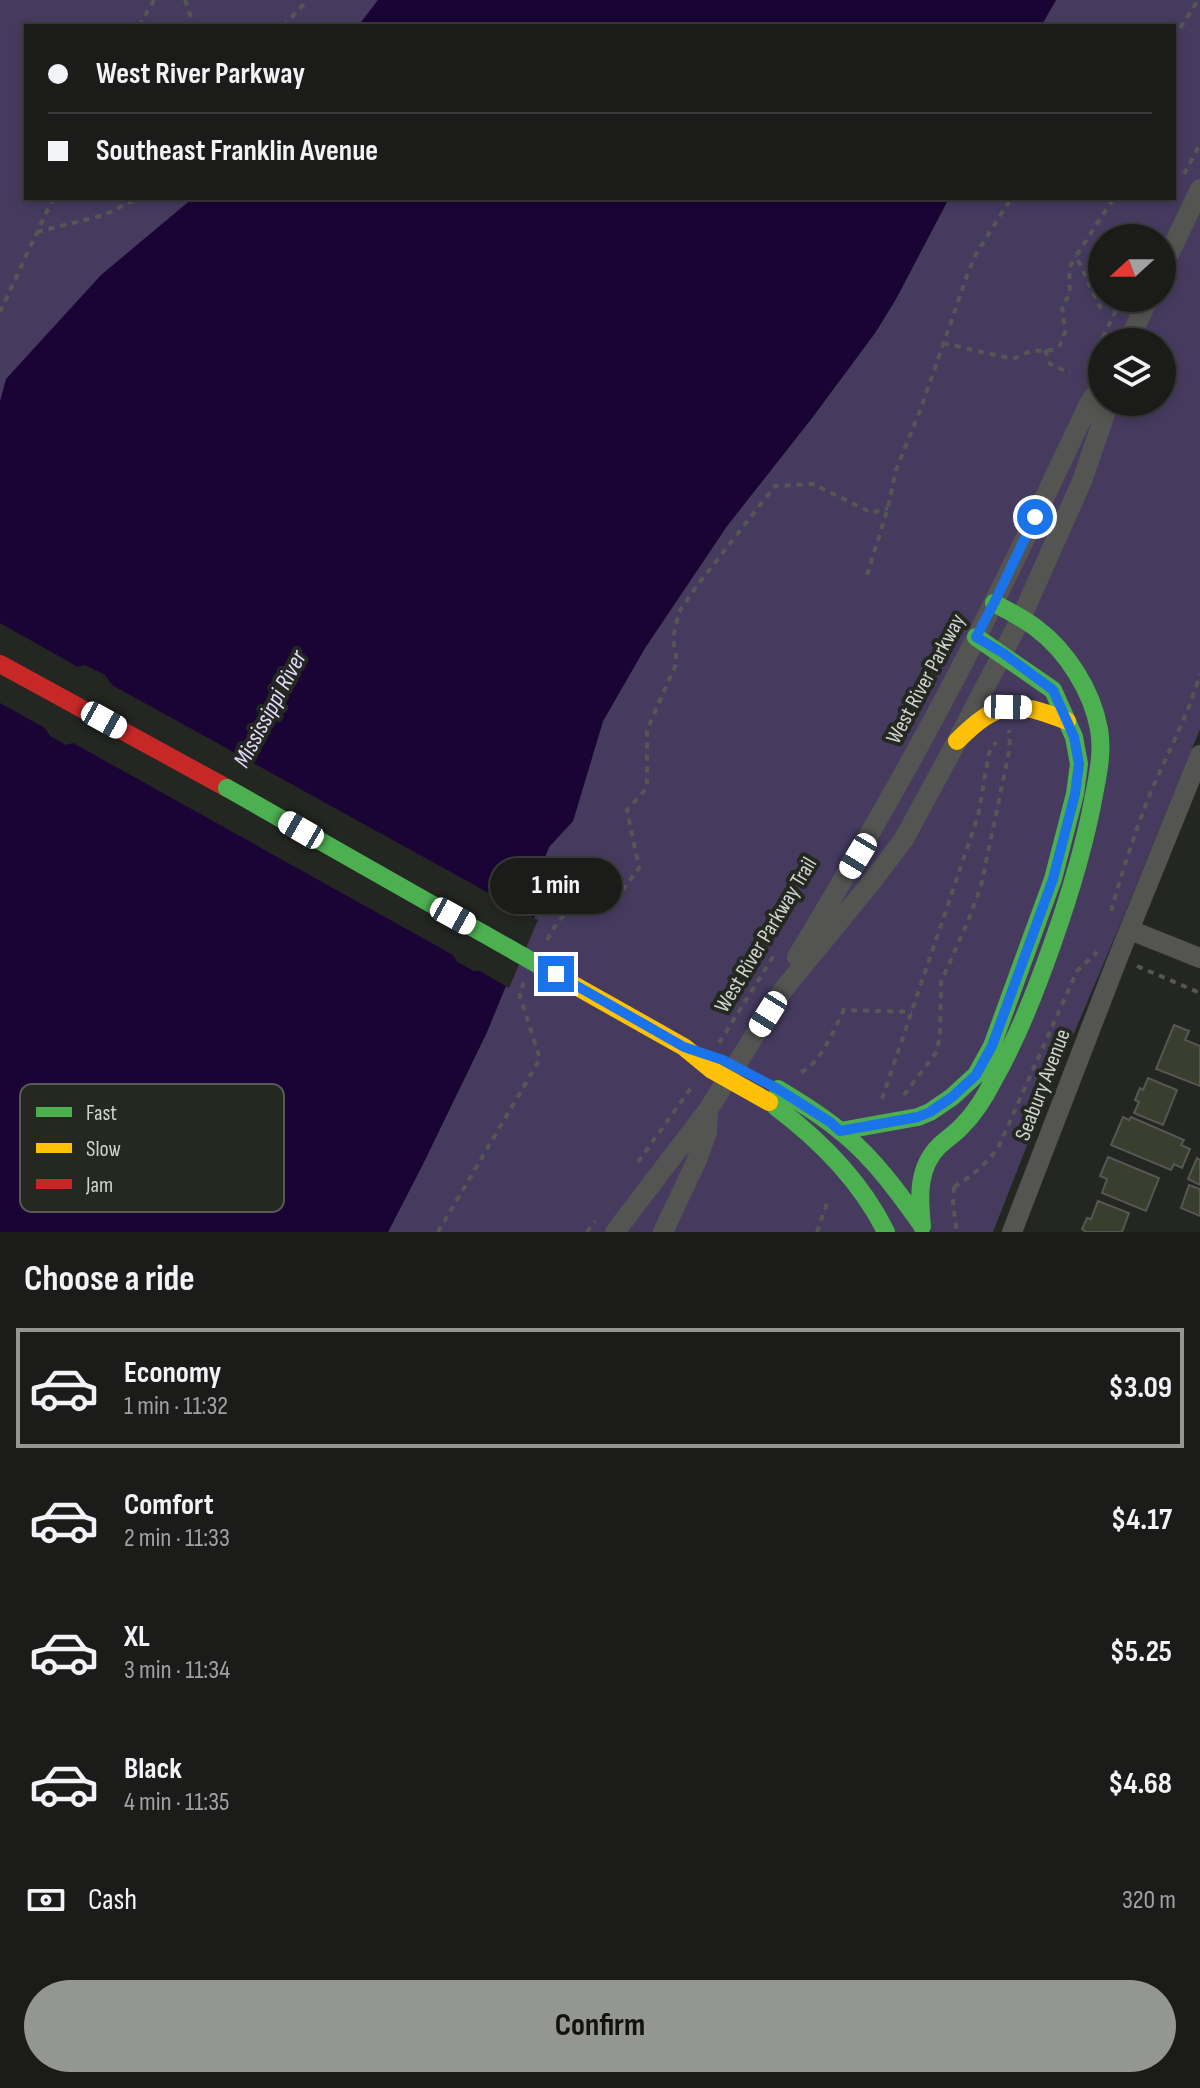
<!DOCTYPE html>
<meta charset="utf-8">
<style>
body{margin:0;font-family:"Sofia Sans Condensed",sans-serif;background:#282927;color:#f1f3f6;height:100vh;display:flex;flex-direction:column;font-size:30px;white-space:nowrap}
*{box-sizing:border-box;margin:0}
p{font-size:26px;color:#a0a1a2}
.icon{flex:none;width:44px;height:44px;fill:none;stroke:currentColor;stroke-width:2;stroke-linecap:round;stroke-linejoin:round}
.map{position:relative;height:1232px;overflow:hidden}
.details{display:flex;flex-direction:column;background:#1b1c1a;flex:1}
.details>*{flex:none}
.banner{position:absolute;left:24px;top:24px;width:1152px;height:176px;border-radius:0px;box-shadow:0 4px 12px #0003,0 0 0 2px #393a39;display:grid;align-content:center;height:176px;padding:0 24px;background:#1b1c1a}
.needle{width:52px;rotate:249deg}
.fabs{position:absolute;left:1088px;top:224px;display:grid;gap:16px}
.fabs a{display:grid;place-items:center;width:88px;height:88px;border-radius:50%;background:#1b1c1a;box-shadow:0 4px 12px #0003,0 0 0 2px #393a39;font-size:40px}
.end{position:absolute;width:36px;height:36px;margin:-18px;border:10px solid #1a73e8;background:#fff;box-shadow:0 0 0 4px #fff}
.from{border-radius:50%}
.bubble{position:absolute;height:56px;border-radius:28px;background:#1b1c1a;box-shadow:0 4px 12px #0003,0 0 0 2px #393a39;font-size:26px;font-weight:700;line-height:56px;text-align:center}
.car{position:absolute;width:24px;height:48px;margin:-24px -12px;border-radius:10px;box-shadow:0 0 6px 2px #0007;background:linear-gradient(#fff 24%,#345 0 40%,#fff 0 76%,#345 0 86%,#fff 0)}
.banner b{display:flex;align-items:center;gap:28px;height:76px;font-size:30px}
.banner b+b{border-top:2px solid #393a39}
.banner i{width:20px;height:20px;background:#f1f3f6}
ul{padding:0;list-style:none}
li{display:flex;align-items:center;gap:24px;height:120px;margin:0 16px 12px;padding:0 8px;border:4px solid transparent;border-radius:0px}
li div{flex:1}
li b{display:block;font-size:30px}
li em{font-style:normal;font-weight:700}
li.current{border-color:#949692}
li>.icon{width:72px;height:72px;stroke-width:1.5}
h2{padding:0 24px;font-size:36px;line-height:96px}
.pay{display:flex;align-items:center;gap:20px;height:88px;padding:0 24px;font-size:30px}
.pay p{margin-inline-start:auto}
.primary-button{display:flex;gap:16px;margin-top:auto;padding:16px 24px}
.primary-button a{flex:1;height:92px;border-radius:48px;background:#949692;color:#111;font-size:32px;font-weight:700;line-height:92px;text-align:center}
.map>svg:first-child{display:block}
.green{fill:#463b5f;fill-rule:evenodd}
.water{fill:#1a0435}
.pier{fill:#242622}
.building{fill:#393e2f;stroke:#565754;stroke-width:2}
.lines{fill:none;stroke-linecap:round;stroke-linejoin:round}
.path{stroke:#565755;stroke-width:4;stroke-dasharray:6 6;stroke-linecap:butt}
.street{stroke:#545552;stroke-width:20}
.fast{stroke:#4caf50;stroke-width:18}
.slow{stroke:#ffc107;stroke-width:18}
.jam{stroke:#c62828;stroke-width:18}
.fast-bridge{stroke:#4caf50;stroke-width:18}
.slow-bridge{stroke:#ffc107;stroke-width:18}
.route{stroke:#1a73e8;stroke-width:10}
.labels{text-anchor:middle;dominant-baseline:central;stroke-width:8;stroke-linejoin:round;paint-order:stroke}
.street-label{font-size:22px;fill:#d0d3ce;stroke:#242820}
.water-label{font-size:24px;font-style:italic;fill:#e3d9ff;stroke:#242820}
.key{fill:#242820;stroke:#585b54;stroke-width:2}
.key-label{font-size:22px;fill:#d0d3ce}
</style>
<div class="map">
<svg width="1200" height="1232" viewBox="0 0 1200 1232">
<rect width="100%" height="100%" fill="#242622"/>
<path class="green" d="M0,0H406L386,26H26V198H228L0,401Z
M1056,0H1200V729L1122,920L1033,1130L993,1232H388L423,1164L487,1032L540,903L539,872L549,847L573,821L603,721L645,648L727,526L812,418L875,333L896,299L949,198H1174V26H1041ZM1102,238H1162V298H1102ZM1102,342H1162V402H1102Z"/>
<path class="water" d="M378,0H1056L1041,26H358Z
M193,198H949L896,299L875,333L812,418L727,526L645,648L603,721L573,821L549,847L539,872L540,903L487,1032L423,1164L388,1232H0V401L6,379L101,275Z"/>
<path class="pier" d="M0,623L78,667L85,665L105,675L112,685L487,892L494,890L512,900L516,908L538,920L509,988L480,971H474L457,962L453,955L73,743L66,745L50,736L45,728L0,703Z"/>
<path class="building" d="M1174,1025L1189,1031L1185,1040L1200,1046V1086L1156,1069Z
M1148,1078L1177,1090L1163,1125L1134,1113L1139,1102L1135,1100L1140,1088L1143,1090Z
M1123,1117L1129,1120L1131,1117L1184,1140L1181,1145L1190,1149L1182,1168L1174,1164L1171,1170L1111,1145Z
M1108,1157L1159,1178L1146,1211L1102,1193L1107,1179L1100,1176Z
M1197,1158L1200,1160V1185L1188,1179Z
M1189,1185L1200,1189V1216L1181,1208Z
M1098,1201L1129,1213L1122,1232H1086L1082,1229L1087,1218L1091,1219Z"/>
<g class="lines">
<path class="path" d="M185,0L194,26
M139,26L154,0
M283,26L308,0
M1174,38L1198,0
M1184,174L1200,144
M37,232L104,215L138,198
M1101,309L1076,256L1114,198
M0,312L53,198
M943,343L1013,359L1031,351L1054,350L1060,345L1065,332L1062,306L1070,294L1069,268L1076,256
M1045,350L1050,364L1070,373
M1087,370L1122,298
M867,575L888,508L896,470L921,408L968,273L976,254L1010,200
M936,649L946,654
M1111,911C1122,872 1135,832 1150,794C1167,754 1188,716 1200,674
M547,940L553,929L565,914L615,900L639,868L627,810L647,788V730L677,662L673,638L679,612L696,587L775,486L813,484L872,513L888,508
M1137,966L1200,993
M719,1043L776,952
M801,1072C820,1065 834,1029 844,1010L912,1012
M904,1095L935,1054L940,1038L941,982L968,921L981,886L1010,747L1009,730
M882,1099L978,816L989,753L996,742
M638,1162L693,1085
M954,1187C972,1176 985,1165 998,1148L1077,971L1097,952
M954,1187L953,1206L957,1232
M438,1232L540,1059L519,993L524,983
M587,1232L595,1221
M817,1232L828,1200"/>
<path class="street" d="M1162,269L1200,189
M1128,342L1149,298
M1130,930L1200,958
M797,957C867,841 935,722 995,600C1028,535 1058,468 1090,402L1102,386
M615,1232L708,1110L783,990L870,884L904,839L957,741L1021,618L1082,481L1109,402
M663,1232L696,1162L707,1132L708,1110
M1012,1232L1119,955L1200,755"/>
<path class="fast" d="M778,1089C801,1103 824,1117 845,1135C875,1160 898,1192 921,1224
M776,1107C821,1141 861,1181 886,1232
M840,1131L918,1117L930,1112L952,1097L976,1075L992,1046L1053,879L1075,794L1079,764L1074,737L1053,690L976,637
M922,1226C919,1198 917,1168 939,1146C946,1139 955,1134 962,1126C975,1113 985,1097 993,1081C1018,1037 1036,990 1053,942C1070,894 1085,845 1094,795C1098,774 1103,752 1099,729C1092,691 1067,651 1036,628C1023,618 1008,611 994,603"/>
<path class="slow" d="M957,741C998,700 1014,700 1067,721"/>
<path class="jam" d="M0,664L227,788"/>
<path class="fast-bridge" d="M227,788L565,980"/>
<path class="slow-bridge" d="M565,980L684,1047L712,1070L769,1102"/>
</g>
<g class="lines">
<path class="route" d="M556,974L684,1047L723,1060L778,1089L830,1122L840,1131L918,1117L930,1112L952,1097L976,1075L992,1046L1053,879L1075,794L1079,764L1074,737L1053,690L1003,653L976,637L994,603L1035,517"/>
</g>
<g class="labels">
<g class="street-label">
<text transform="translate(926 679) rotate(-62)">West River Parkway</text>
<text transform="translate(766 935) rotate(-59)">West River Parkway Trail</text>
<text transform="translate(1043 1085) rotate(-69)">Seabury Avenue</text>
</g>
<g class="water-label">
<text transform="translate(270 709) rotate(-62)">Mississippi River</text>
</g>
</g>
<rect x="20" y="1084" width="264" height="128" rx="12" class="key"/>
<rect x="36" y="1107" width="36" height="10" fill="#4caf50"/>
<rect x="36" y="1143" width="36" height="10" fill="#ffc107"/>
<rect x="36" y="1179" width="36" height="10" fill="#c62828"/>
<g class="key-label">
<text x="86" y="1120">Fast</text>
<text x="86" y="1156">Slow</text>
<text x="86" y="1192">Jam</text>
</g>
</svg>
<div class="fabs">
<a><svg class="needle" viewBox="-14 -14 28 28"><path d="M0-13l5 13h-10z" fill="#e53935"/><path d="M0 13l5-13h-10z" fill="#a0a1a2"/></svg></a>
<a><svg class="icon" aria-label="layers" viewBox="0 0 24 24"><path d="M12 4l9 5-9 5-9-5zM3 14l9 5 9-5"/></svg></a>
</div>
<i class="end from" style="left:1035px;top:517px"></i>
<i class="end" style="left:556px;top:974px"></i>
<div class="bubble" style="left:490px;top:858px;width:132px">1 min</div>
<i class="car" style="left:1008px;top:707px;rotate:91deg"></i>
<i class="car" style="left:104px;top:720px;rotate:119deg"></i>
<i class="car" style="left:301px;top:830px;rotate:300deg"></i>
<i class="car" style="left:858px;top:856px;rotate:211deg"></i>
<i class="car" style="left:453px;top:916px;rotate:119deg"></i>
<i class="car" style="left:768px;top:1014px;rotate:212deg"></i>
<div class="banner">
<b><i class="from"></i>West River Parkway</b>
<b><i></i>Southeast Franklin Avenue</b>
</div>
</div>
<section class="details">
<h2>Choose a ride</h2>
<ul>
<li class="current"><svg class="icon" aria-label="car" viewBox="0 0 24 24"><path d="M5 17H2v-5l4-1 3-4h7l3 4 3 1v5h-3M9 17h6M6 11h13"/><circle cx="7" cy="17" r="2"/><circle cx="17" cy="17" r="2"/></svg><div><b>Economy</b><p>1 min · 11:32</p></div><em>$3.09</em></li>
<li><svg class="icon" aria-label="car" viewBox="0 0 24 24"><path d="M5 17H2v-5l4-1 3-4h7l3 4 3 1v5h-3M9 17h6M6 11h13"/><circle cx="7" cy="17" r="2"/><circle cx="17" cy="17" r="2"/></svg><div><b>Comfort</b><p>2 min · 11:33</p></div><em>$4.17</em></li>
<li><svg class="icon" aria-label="car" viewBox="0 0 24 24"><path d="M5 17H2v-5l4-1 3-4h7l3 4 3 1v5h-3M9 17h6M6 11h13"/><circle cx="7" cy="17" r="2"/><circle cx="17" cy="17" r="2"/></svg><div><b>XL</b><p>3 min · 11:34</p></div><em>$5.25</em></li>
<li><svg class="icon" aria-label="car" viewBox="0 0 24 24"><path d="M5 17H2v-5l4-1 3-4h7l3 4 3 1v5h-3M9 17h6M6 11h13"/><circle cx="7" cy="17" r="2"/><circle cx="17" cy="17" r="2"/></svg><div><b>Black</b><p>4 min · 11:35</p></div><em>$4.68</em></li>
</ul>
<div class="pay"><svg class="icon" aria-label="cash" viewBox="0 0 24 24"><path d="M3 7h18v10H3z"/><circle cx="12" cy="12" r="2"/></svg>Cash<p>320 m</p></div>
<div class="primary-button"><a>Confirm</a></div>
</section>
